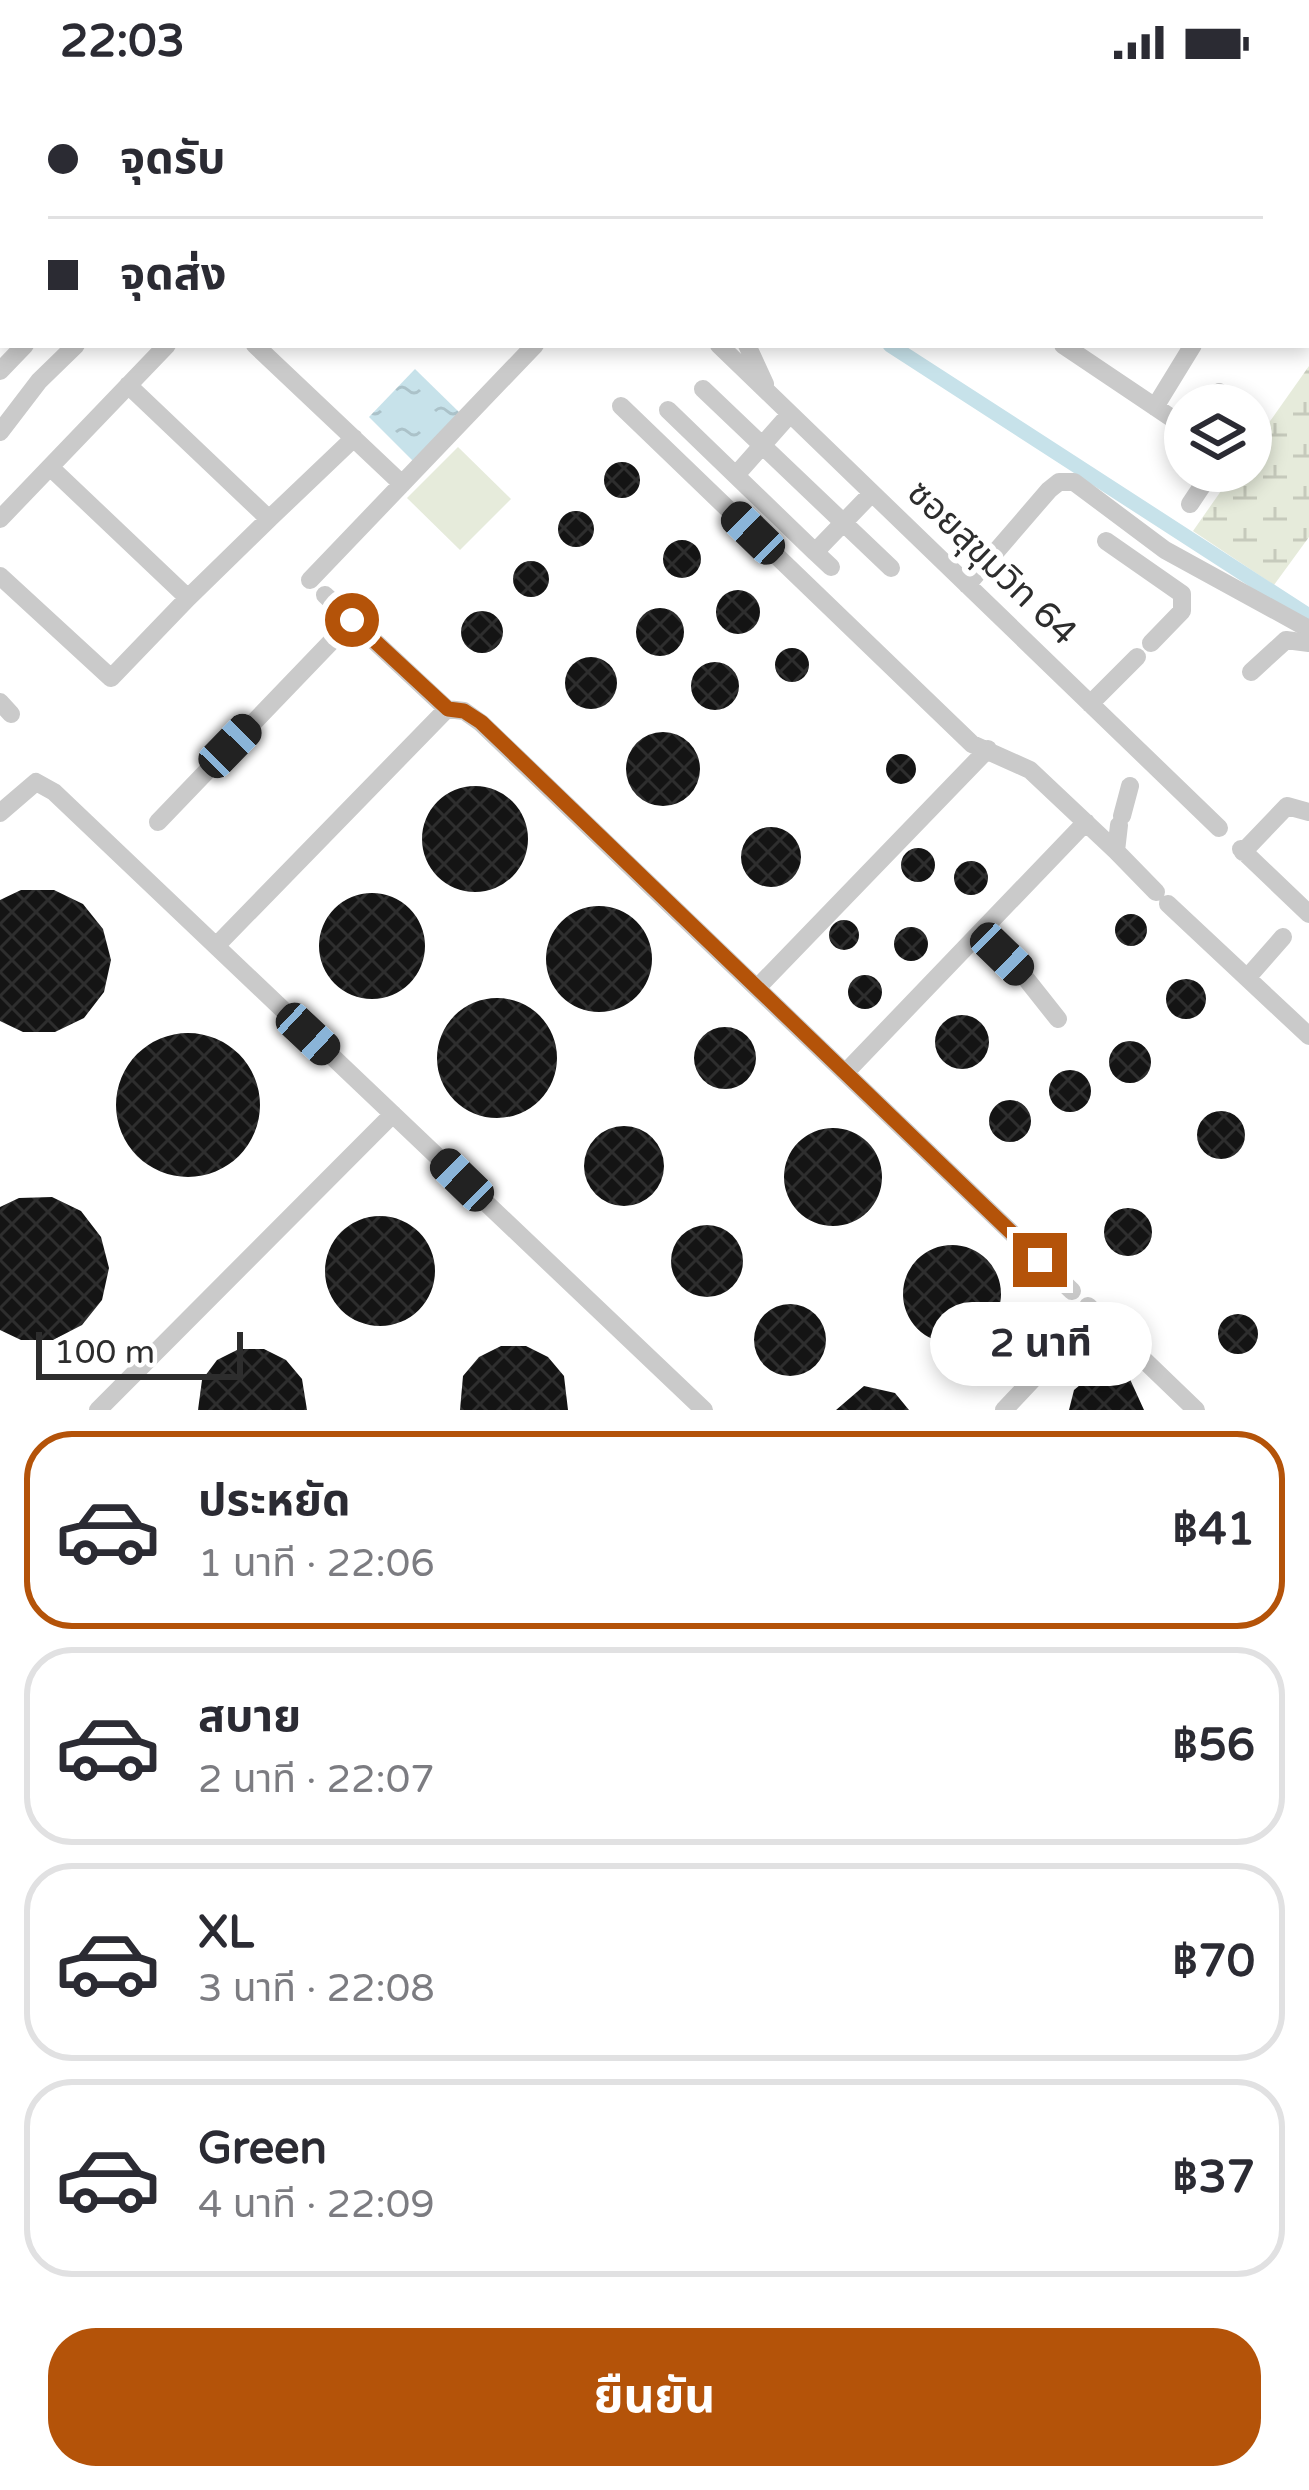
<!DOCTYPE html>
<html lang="th">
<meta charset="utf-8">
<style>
body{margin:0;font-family:"Varela Round","Noto Sans Thai",sans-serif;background:#f2f2f3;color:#2b2b33;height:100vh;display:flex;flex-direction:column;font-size:45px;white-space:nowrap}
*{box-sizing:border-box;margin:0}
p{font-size:39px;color:#7c7c81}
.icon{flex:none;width:66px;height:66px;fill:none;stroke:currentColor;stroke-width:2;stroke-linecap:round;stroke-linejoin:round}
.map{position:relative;height:1326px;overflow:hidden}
.drawer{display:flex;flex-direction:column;background:#fff;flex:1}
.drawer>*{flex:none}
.top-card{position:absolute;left:0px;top:0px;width:1311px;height:264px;box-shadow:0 6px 18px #0003;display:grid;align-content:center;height:264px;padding:0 48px;background:#fff}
.fabs{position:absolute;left:1164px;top:300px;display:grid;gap:24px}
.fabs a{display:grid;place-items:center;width:108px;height:108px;border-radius:50%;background:#fff;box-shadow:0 6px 18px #0003;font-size:60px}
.scale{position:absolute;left:36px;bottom:30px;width:207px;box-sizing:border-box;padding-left:12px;border:6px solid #2d2d2d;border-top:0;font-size:33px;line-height:42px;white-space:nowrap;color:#2d2d2d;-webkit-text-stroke:9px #fff;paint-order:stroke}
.end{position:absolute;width:54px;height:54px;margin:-27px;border:15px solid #b45309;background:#fff;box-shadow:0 0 0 6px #fff}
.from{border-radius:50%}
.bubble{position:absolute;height:84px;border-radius:42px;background:#fff;box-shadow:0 6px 18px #0003;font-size:39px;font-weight:700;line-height:84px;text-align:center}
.car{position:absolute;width:36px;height:72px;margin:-36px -18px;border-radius:15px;box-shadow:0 0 9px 3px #0007;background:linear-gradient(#222 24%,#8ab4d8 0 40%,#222 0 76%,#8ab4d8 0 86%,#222 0)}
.top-card b{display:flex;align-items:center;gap:42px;height:114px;font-size:45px}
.top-card b+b{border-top:3px solid #e1e1e2}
.top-card i{width:30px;height:30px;background:#2b2b33}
ul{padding:21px 0 0;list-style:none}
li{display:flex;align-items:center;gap:36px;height:198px;margin:0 24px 18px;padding:0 24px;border:6px solid #e1e1e2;border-radius:48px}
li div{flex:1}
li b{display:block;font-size:45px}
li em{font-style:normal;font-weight:700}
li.on{border-color:#b45309}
li>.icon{width:108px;height:108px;stroke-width:1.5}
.button{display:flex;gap:24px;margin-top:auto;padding:24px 48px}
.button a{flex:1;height:138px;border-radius:48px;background:#b45309;color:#fff;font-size:48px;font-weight:700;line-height:138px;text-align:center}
.status{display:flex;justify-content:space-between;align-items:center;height:84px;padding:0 60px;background:#fff;direction:ltr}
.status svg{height:33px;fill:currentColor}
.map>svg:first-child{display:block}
.wetland{fill:url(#wetland-marsh)}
.pitch{fill:#e6ebdb}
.water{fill:url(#water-ripples)}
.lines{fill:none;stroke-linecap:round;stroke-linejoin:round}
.canal{stroke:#c7e2ea;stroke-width:15}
.building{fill:url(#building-cross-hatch)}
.minor{stroke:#cacaca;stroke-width:18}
.highway{stroke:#949494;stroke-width:27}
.route{stroke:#b45309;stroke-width:15}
.labels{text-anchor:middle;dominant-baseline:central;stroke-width:12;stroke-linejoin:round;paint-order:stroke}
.street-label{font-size:36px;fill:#2d2d2d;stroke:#fff}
</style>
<div class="status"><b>22:03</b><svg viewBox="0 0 49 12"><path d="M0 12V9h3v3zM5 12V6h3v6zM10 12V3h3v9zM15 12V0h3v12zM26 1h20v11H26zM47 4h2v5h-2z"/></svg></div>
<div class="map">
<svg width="1309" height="1326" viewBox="0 0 1309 1326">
<defs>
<pattern id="wetland-marsh" width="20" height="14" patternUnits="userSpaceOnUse" patternTransform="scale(3)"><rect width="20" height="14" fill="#e6ebdb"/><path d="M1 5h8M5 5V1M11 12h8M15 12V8" fill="none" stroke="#c6cabc"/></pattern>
<pattern id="water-ripples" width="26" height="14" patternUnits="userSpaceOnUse" patternTransform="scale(3)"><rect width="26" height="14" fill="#c7e2ea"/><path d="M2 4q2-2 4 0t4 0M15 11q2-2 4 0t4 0" fill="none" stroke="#abc2c9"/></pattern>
<pattern id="building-cross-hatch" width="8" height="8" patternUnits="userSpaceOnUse" patternTransform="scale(3)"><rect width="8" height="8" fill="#141414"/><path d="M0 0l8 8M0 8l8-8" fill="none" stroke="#2e2e2e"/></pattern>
</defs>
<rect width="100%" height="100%" fill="#fff"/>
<path class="wetland" d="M1309,282V453L1274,501L1193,447L1235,387H1251V364Z"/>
<path class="pitch" d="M458,363L511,415L460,466L407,414Z"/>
<path class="water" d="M415,285L461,330L414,378L369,333Z"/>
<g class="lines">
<path class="canal" d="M502,0L507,3
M890,261L1309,532"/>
</g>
<path class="building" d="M604 396a18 18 0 1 1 36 0a18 18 0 1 1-36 0Z
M558 445a18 18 0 1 1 36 0a18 18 0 1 1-36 0Z
M663 475a19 19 0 1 1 38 0a19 19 0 1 1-38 0Z
M513 495a18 18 0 1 1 36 0a18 18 0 1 1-36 0Z
M716 528a22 22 0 1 1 44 0a22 22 0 1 1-44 0Z
M636 548a24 24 0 1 1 48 0a24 24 0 1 1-48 0Z
M461 548a21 21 0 1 1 42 0a21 21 0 1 1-42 0Z
M775 581a17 17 0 1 1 34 0a17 17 0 1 1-34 0Z
M565 599a26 26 0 1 1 52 0a26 26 0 1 1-52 0Z
M691 602a24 24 0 1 1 48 0a24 24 0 1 1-48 0Z
M626 685a37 37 0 1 1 74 0a37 37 0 1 1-74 0Z
M886 685a15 15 0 1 1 30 0a15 15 0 1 1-30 0Z
M422 755a53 53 0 1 1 106 0a53 53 0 1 1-106 0Z
M741 773a30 30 0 1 1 60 0a30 30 0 1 1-60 0Z
M901 781a17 17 0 1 1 34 0a17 17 0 1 1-34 0Z
M954 794a17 17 0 1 1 34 0a17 17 0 1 1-34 0Z
M21,806H54L83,820L103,845L111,876L104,908L84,934L55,948H23L0,937V816Z
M319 862a53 53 0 1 1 106 0a53 53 0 1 1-106 0Z
M546 875a53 53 0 1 1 106 0a53 53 0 1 1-106 0Z
M1115 846a16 16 0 1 1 32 0a16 16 0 1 1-32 0Z
M829 851a15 15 0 1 1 30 0a15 15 0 1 1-30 0Z
M894 860a17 17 0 1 1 34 0a17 17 0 1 1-34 0Z
M848 908a17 17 0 1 1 34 0a17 17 0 1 1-34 0Z
M1166 915a20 20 0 1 1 40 0a20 20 0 1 1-40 0Z
M437 974a60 60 0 1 1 120 0a60 60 0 1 1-120 0Z
M935 958a27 27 0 1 1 54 0a27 27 0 1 1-54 0Z
M694 974a31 31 0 1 1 62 0a31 31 0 1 1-62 0Z
M116 1021a72 72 0 1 1 144 0a72 72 0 1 1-144 0Z
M1109 978a21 21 0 1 1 42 0a21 21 0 1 1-42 0Z
M1049 1007a21 21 0 1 1 42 0a21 21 0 1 1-42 0Z
M989 1037a21 21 0 1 1 42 0a21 21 0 1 1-42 0Z
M1197 1051a24 24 0 1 1 48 0a24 24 0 1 1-48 0Z
M584 1082a40 40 0 1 1 80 0a40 40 0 1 1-80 0Z
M784 1093a49 49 0 1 1 98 0a49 49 0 1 1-98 0Z
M52,1113L81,1127L101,1153L109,1184L102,1216L82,1241L53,1256H21L0,1246V1123L19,1114Z
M1104 1148a24 24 0 1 1 48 0a24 24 0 1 1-48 0Z
M325 1187a55 55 0 1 1 110 0a55 55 0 1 1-110 0Z
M671 1177a36 36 0 1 1 72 0a36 36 0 1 1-72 0Z
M903 1210a49 49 0 1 1 98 0a49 49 0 1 1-98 0Z
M754 1256a36 36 0 1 1 72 0a36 36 0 1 1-72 0Z
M1218 1250a20 20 0 1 1 40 0a20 20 0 1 1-40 0Z
M501,1262H526L548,1273L564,1292L568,1326H460L463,1292L479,1273Z
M239,1265H264L286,1276L302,1295L307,1326H198L202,1296L217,1276Z
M1098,1286L1129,1293L1144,1326H1069L1074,1306Z
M864,1302L895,1309L909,1326H836Z"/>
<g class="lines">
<path class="minor" d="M223,0L224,3
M461,0L464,3
M699,0L703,3
M935,1L936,0
M552,3L554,0
M675,3L677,0
M895,3L897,0
M1107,3L1109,0
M0,34L3,38
M0,252L3,248
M255,261L402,400
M719,261L1219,744
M747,261L765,300
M1063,261L1185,343
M0,287L25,261
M128,301L269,435L188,514
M703,305L891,484
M1211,321L1219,308
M621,322L972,660L1030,686L1116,767
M1155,323L1193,261
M668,326L815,468
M0,348L39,297L76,261
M736,391L790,330
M1190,420L1212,387
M0,435L167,261
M269,435L354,354
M1106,457L1182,510V527L1151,559
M831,483L815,468L872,409
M0,492L111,594L188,514L50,383
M310,496L535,261
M967,501L1049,406L1059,398H1074L1165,466L1309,545
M325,511L447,625L464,627L481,639L1072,1207
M1251,588L1286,556L1309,559
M0,618L11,630
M1090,620L1137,573
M0,729L36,698L54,708L704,1326
M1122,732L1130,702
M158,738L352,536
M1119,741L1116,767L1156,808
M1241,765L1309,830
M1243,768L1287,722L1309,728
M1168,820L1309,952
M978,851L1020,887L1058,935
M216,862L447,625
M1247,894L1283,853
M758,903L988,665
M846,988L1086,738
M1088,1222L1196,1326
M98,1326L393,1030
M1004,1326L1095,1229"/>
<path class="highway" d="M73,3L75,0
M121,3L124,0
M173,3L176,0
M0,86L3,83
M0,113L3,110
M0,156L3,152
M0,204L3,200"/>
</g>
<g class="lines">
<path class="route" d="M352,536L448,625L464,627L481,638L1040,1176"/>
</g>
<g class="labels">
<g class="street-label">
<text transform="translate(992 479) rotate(44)">ซอยสุขุมวิท 64</text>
</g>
</g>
</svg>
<div class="fabs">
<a><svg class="icon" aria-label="layers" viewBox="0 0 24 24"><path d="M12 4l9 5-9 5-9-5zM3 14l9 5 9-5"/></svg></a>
</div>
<div class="scale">100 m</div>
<i class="end from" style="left:352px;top:536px"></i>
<i class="end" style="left:1040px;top:1176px"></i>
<div class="bubble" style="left:930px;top:1218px;width:222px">2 นาที</div>
<i class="car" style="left:753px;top:449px;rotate:314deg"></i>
<i class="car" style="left:230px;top:662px;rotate:44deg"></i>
<i class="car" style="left:1002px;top:870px;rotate:134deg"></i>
<i class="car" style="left:308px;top:950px;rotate:133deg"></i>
<i class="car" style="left:462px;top:1096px;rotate:314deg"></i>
<div class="top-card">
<b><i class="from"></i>จุดรับ</b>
<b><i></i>จุดส่ง</b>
</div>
</div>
<section class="drawer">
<ul>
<li class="on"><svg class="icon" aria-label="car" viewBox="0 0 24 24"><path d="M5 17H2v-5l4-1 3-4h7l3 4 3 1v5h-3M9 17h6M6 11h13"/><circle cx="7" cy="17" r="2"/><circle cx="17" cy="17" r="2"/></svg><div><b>ประหยัด</b><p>1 นาที · 22:06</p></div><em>฿41</em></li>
<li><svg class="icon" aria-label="car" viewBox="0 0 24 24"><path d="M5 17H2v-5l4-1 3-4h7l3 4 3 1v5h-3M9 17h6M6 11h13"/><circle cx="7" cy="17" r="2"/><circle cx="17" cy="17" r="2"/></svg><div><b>สบาย</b><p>2 นาที · 22:07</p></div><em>฿56</em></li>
<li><svg class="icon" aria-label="car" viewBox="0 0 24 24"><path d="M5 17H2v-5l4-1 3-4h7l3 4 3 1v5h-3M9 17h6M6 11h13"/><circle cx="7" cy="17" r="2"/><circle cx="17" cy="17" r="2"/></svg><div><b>XL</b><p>3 นาที · 22:08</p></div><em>฿70</em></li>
<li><svg class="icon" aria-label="car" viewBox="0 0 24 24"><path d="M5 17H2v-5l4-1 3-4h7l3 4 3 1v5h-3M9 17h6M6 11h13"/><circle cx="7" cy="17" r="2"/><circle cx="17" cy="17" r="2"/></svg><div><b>Green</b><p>4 นาที · 22:09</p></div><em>฿37</em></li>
</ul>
<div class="button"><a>ยืนยัน</a></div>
</section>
